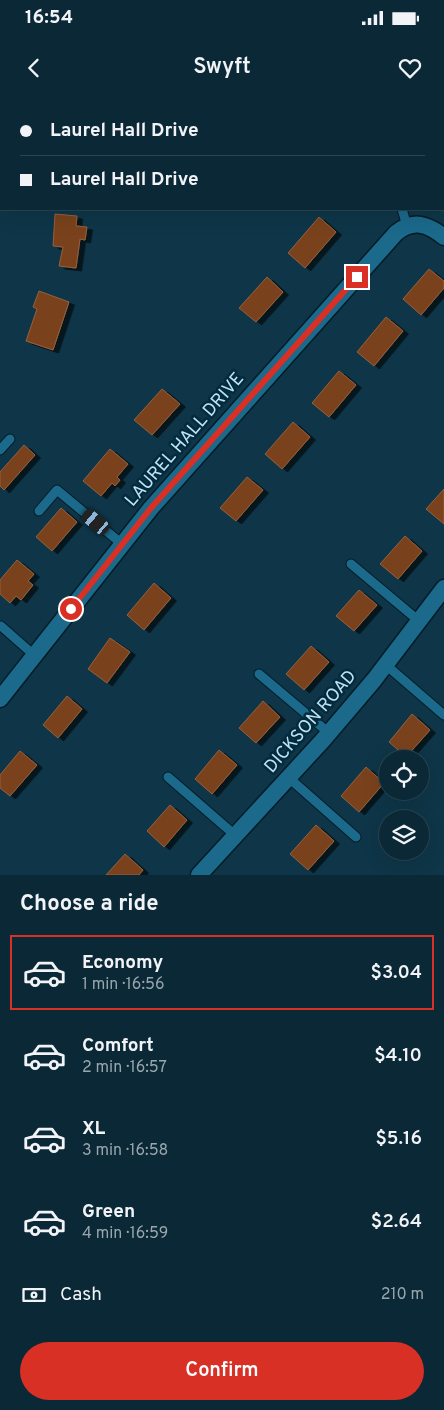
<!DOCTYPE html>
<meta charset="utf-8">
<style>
body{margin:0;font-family:Overpass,sans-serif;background:#183442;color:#f1f3f6;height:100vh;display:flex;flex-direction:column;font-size:19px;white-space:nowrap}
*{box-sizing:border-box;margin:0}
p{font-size:16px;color:#99a6ad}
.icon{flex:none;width:28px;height:28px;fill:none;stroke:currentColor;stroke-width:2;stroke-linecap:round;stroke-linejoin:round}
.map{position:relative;height:775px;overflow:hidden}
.drawer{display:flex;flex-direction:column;background:#0a2836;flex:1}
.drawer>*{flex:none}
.top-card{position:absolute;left:0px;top:0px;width:445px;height:110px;box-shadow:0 5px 20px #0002,0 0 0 1px #2a4451;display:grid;align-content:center;height:110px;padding:0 20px;background:#0a2836}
.controls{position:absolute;left:379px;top:650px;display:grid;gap:10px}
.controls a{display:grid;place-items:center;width:50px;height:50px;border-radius:50%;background:#0a2836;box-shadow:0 5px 20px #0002,0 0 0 1px #2a4451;font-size:25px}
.end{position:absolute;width:22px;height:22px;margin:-11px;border:6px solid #d93025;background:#fff;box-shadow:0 0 0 2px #fff}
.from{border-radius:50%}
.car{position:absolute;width:15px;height:30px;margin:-15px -8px;border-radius:6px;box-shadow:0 0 4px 1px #0007;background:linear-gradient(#222 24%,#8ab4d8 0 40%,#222 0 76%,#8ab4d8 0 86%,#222 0)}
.top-card b{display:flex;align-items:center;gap:18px;height:48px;font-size:19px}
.top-card b+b{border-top:1px solid #2a4451}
.top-card i{width:12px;height:12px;background:#f1f3f6}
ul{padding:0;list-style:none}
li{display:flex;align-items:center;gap:15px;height:75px;margin:0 10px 8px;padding:0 10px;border:2px solid transparent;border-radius:0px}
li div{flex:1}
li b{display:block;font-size:19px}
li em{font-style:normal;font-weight:600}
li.on{border-color:#d93025}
li>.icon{width:45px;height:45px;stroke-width:1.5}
h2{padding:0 20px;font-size:22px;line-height:60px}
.pay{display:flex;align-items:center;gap:12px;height:55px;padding:0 20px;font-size:19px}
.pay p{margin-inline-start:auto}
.button{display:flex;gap:10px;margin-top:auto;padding:10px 20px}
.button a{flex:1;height:58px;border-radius:30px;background:#d93025;color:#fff;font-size:20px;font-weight:600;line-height:58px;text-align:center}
.status{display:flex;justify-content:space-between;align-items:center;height:35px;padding:0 25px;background:#0a2836;direction:ltr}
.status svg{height:14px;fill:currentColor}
header{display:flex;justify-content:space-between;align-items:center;height:65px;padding:0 20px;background:#0a2836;font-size:22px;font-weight:600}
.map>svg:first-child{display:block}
.building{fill:#79431e;stroke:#985f3b;filter:url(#shadow)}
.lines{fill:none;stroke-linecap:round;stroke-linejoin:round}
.service-casing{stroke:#051c27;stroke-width:11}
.minor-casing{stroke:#051c27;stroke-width:19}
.service{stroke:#1b698b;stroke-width:9}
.minor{stroke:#1b698b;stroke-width:16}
.route{stroke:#d93025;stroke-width:6}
.labels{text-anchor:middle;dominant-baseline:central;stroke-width:5;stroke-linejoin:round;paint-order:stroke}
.street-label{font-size:18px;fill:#bfe2f5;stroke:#022c3d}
</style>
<div class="status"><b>16:54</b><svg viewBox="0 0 49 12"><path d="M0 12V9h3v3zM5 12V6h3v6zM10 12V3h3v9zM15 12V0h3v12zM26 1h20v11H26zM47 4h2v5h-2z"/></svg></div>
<header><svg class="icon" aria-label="back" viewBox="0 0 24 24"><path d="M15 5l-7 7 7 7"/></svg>Swyft<svg class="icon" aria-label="heart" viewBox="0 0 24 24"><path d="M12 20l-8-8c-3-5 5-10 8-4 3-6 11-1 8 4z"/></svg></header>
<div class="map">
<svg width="444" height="775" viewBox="0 0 444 775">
<defs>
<filter id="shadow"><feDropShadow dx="5.5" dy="3" stdDeviation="0" flood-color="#0009"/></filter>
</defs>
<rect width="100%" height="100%" fill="#0e3648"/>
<path class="building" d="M55,114L77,116L76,126L87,127L85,140L80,139L76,168L59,166L63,147L53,146Z
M319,117L336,132L305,168L288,153Z
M429,169L444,181V188L421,215L403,199Z
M267,177L283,192L256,222L239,208Z
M39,191L69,202L53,250L26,241L37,209L33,207Z
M386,217L403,231L374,266L357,252Z
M339,271L356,285L329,317L312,303Z
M162,289L180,304L152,335L134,320Z
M293,322L310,337L282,369L265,354Z
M24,345L35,355L4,390L0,386V372Z
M110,349L128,364L117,377L120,380L115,386L112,383L101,396L83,381Z
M247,377L263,390L236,421L220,408Z
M444,389V424L426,409Z
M61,408L77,422L52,451L36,437Z
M405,436L422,451L398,479L380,464Z
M17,460L34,474L28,481L33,485L21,500L16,496L10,503L0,494V480Z
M154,483L171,498L144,530L127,515Z
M359,490L377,505L354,531L336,516Z
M110,538L130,552L107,583L88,569Z
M311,546L329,562L304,590L286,574Z
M67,596L82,609L58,638L43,625Z
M263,601L280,617L256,643L239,628Z
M412,614L430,630L406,657L389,642Z
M219,650L237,665L212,694L195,679Z
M20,651L37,665L10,696L0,688V675Z
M366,667L384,683L359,712L341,696Z
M170,705L187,720L164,747L147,731Z
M316,725L334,741L308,770L290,754Z
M125,754L143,770L139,775H106Z"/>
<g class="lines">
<defs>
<path id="service" d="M402,109L407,126
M0,350L10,339
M39,411L57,390L122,444
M351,464L419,521
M1,526L35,556
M386,565L444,615
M259,574L329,633
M168,677L236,736
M289,678L356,737"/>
<path id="minor" d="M0,599L151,408L396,133C413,119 428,124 444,137
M199,775L323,640L374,580L444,488"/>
</defs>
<use href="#service" class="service-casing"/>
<use href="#minor" class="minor-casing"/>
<use href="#service" class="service"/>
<use href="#minor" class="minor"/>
</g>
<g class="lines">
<path class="route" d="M71,509L151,408L357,177"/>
</g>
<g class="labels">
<g class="street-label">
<text transform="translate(185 340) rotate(-49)">LAUREL HALL DRIVE</text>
<text transform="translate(311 622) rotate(-49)">DICKSON ROAD</text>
</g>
</g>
</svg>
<div class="controls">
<a><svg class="icon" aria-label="locate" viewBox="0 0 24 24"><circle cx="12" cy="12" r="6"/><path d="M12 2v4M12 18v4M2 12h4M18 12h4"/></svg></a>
<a><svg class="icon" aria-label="layers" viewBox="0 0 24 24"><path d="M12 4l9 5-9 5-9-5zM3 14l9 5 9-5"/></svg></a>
</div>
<i class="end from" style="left:71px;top:509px"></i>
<i class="end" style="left:357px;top:177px"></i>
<i class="car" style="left:96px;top:422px;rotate:310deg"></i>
<div class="top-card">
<b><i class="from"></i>Laurel Hall Drive</b>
<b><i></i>Laurel Hall Drive</b>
</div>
</div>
<section class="drawer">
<h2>Choose a ride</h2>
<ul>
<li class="on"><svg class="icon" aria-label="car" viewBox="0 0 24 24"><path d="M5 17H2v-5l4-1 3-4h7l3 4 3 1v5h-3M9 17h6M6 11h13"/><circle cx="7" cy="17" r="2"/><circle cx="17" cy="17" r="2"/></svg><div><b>Economy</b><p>1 min · 16:56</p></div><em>$3.04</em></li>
<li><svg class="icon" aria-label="car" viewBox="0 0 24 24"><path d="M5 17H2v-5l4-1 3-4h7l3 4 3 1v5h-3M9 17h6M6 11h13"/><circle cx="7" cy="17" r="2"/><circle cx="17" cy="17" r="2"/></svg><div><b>Comfort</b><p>2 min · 16:57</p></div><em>$4.10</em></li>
<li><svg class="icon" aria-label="car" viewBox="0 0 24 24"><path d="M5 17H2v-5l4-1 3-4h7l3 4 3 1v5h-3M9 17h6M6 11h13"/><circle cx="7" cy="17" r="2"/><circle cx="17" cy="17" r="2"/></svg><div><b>XL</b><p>3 min · 16:58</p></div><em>$5.16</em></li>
<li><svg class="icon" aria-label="car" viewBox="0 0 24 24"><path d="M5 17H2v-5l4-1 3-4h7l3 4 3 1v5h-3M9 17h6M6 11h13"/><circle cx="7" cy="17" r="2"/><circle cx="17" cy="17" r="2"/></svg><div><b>Green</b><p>4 min · 16:59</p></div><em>$2.64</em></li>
</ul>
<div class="pay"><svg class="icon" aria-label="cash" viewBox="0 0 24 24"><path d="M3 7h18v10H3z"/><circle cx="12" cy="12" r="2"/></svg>Cash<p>210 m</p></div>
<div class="button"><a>Confirm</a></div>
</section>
